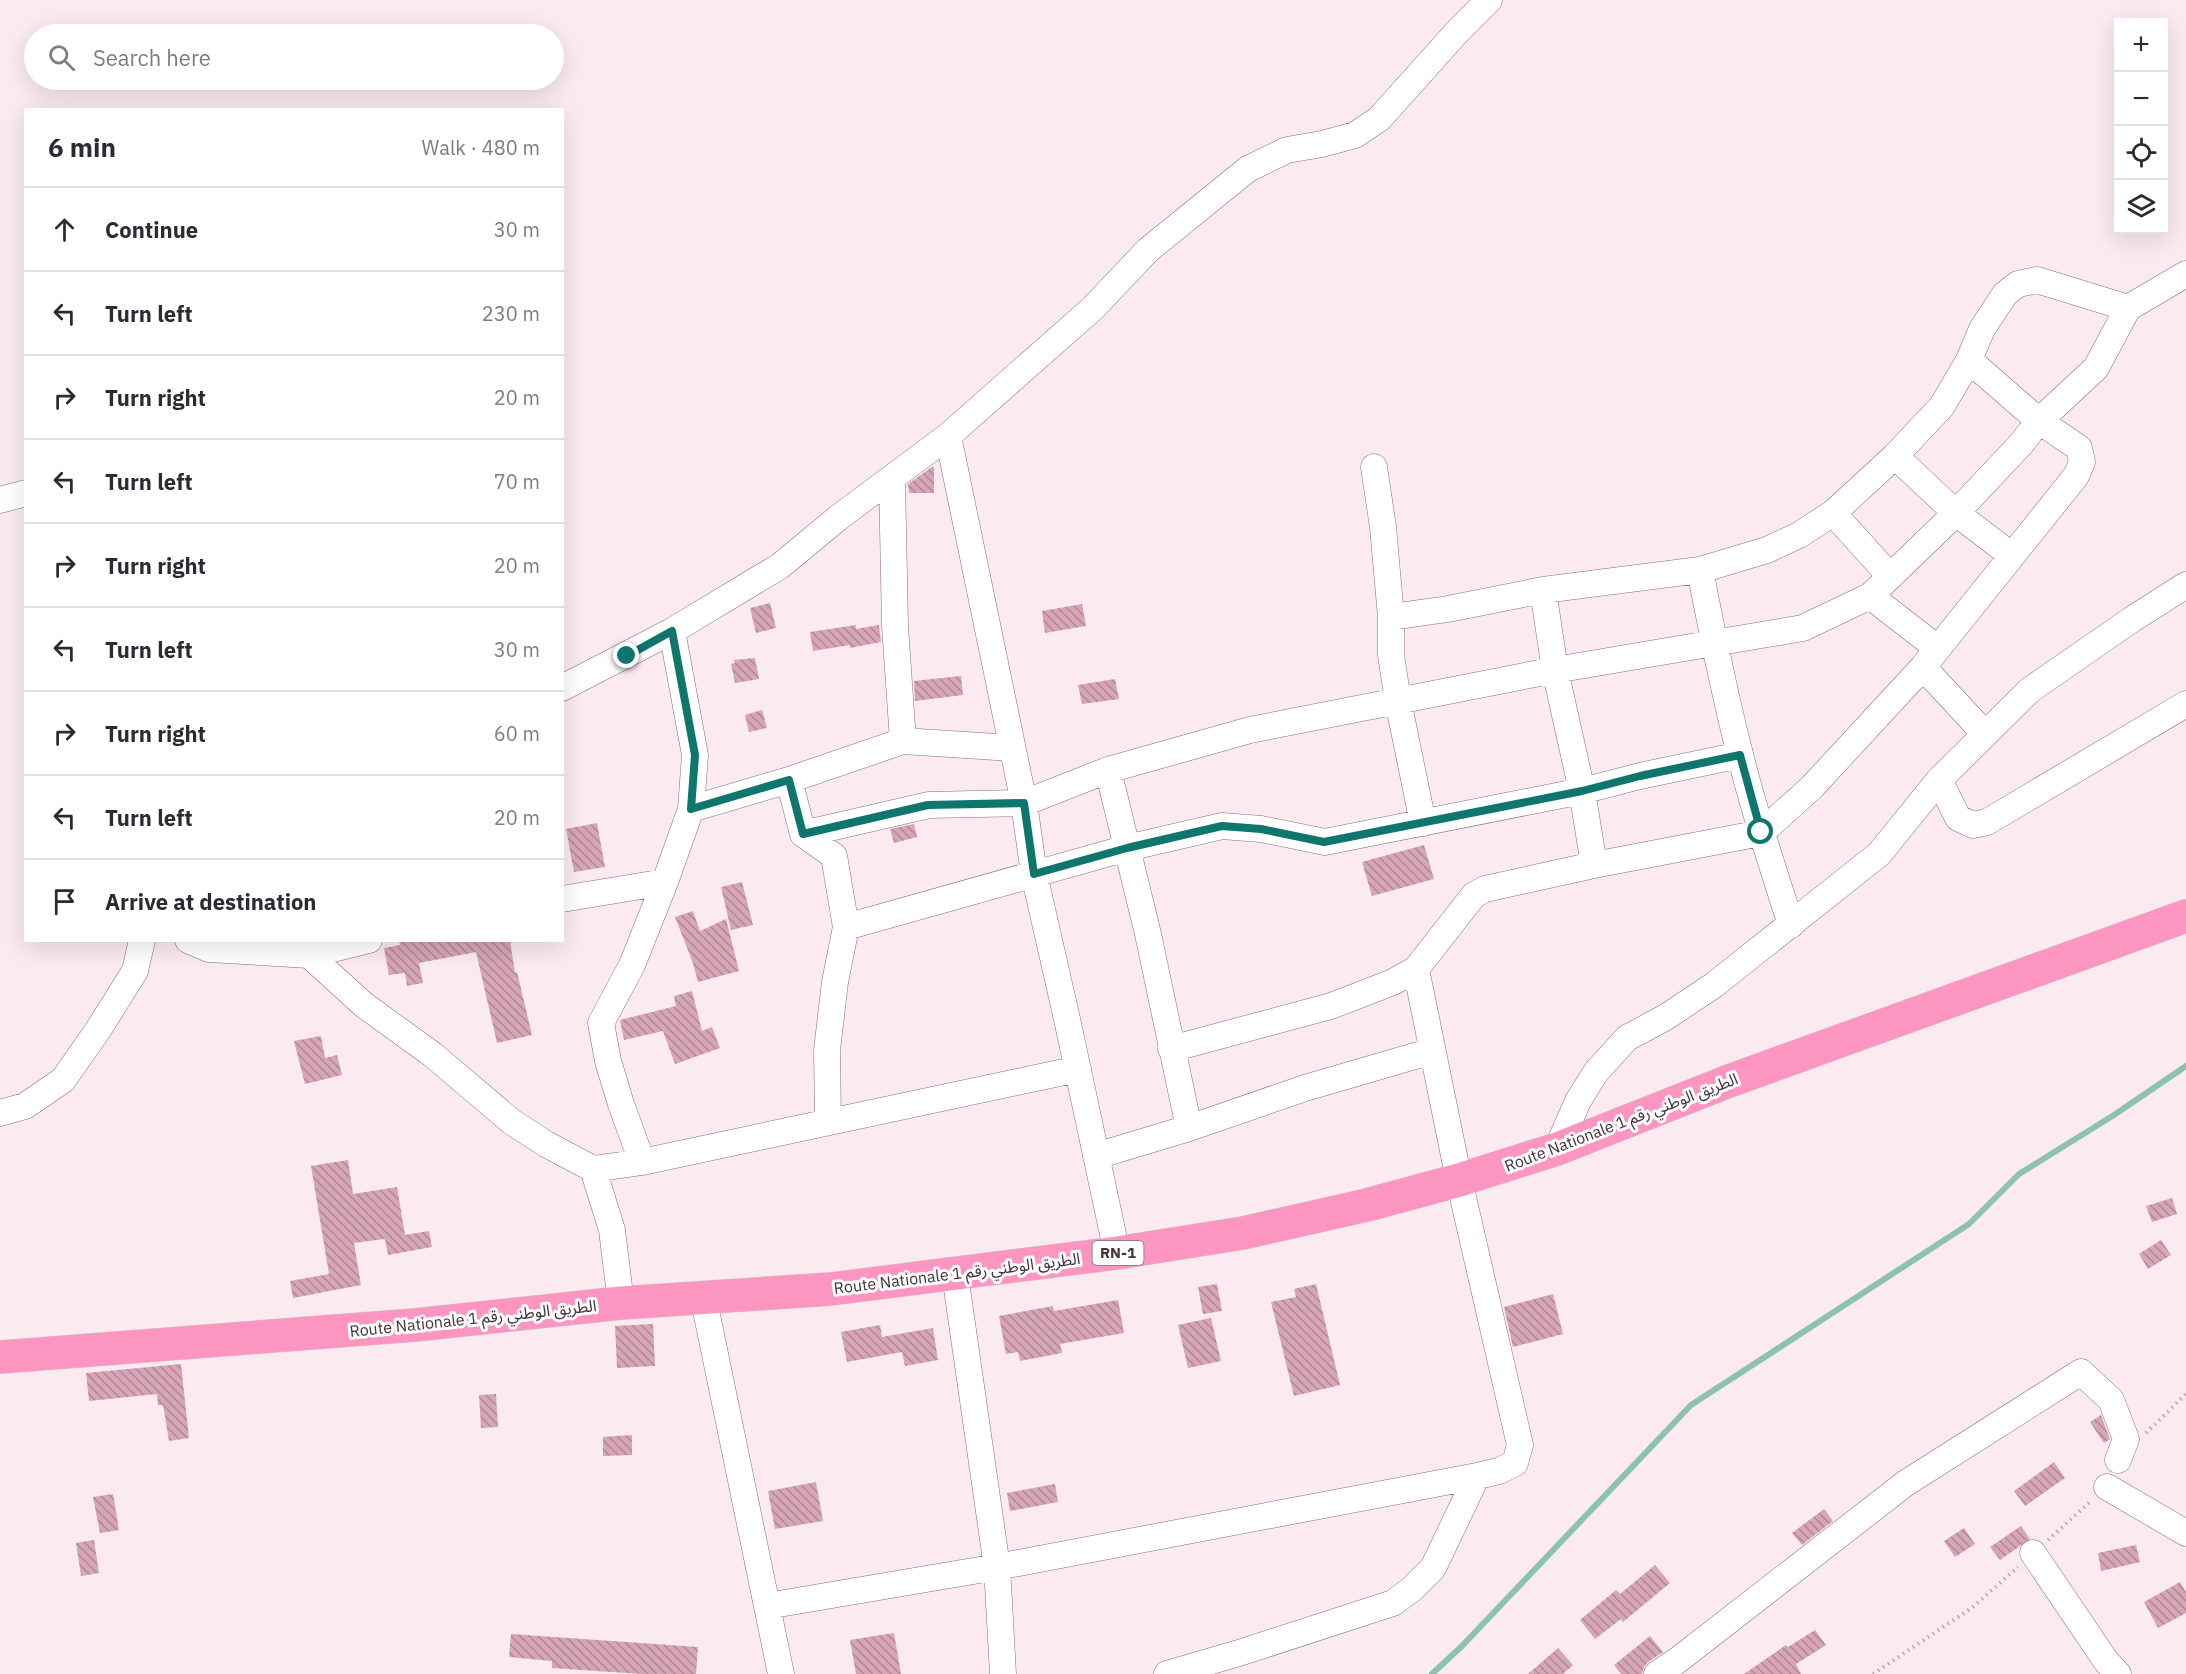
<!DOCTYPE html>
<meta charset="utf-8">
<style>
:root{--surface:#fff;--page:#f2f2f3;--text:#2b2b33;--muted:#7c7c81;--line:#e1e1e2}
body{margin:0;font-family:"IBM Plex Sans","Noto Sans Arabic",sans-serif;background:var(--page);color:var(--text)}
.controls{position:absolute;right:18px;top:18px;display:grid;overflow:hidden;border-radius:0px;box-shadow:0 6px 24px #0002}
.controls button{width:54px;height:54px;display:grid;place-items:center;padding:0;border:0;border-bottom:2px solid var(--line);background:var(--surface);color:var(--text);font:30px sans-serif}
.stop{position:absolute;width:18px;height:18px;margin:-14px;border:4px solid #0f766e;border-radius:50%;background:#fff}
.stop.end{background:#0f766e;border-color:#fff;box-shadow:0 2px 6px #0008}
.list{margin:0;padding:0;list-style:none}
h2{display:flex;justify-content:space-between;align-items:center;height:78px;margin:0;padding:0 24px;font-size:26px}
h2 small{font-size:20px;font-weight:400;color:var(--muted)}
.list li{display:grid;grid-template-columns:39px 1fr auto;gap:18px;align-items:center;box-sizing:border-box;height:84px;padding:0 24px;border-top:2px solid var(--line)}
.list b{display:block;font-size:22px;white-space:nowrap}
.list em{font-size:20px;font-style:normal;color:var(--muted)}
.icon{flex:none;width:33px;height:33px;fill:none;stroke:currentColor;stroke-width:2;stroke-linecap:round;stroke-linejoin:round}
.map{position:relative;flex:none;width:2186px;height:1674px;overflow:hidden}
.search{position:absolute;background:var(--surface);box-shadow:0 6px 24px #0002;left:24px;top:24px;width:540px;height:66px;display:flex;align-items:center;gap:15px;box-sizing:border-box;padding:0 21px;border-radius:33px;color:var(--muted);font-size:22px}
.panel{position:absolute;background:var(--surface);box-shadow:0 6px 24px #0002;left:24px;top:108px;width:540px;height:834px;border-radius:0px}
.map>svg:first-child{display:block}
</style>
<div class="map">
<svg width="2186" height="1674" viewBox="0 0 2186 1674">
<defs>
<pattern id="building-back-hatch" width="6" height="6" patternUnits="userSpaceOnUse" patternTransform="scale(1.5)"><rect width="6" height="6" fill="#d7a5b8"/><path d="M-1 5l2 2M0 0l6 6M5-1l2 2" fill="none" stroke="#b08797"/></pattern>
</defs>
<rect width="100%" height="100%" fill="#fbeaf0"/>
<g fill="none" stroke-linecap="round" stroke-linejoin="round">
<!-- stream -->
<path stroke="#8dc3ae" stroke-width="6" d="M 1432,1674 L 1462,1646 L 1691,1405 L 1969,1224 L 2019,1174 L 2114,1115 L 2186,1066"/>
</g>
<!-- building -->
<path fill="url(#building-back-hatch)" d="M 932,467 L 934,467 L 934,493 L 909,493 L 908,484 Z
M 770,603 L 776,628 L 756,633 L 750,608 Z
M 1082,604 L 1086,626 L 1045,633 L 1042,611 Z
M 856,625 L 856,629 L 879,625 L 881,642 L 850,648 L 850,645 L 813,651 L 810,632 Z
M 755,658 L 759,679 L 735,683 L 731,664 L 735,663 L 734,660 Z
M 961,676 L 963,695 L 915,701 L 914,681 Z
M 1115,679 L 1119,699 L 1082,704 L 1078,685 Z
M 762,710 L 767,728 L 749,732 L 745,715 Z
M 597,823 L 605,867 L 574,872 L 566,829 Z
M 914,824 L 917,837 L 894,843 L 890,829 Z
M 1424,845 L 1434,879 L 1372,896 L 1362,862 Z
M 742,882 L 753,925 L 731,930 L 721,887 Z
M 693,911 L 700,931 L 726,919 L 739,971 L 698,982 L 693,963 L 675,917 Z
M 399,940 L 415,942 L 510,940 L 515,973 L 517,972 L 532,1035 L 497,1043 L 476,952 L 419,963 L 423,983 L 407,986 L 405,973 L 389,975 L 384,948 L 400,945 Z
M 692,991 L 702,1031 L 712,1027 L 720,1048 L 675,1064 L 663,1031 L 624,1040 L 620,1020 L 676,1006 L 674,996 Z
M 321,1036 L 325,1058 L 337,1055 L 342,1075 L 305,1084 L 294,1041 Z
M 348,1160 L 353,1194 L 397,1187 L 405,1235 L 429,1231 L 432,1247 L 388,1255 L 385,1239 L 354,1243 L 361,1285 L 293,1298 L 290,1281 L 329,1274 L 311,1166 Z
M 2172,1198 L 2177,1214 L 2152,1222 L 2146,1206 Z
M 2161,1240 L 2171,1255 L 2148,1269 L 2139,1254 Z
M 1217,1284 L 1222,1311 L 1203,1314 L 1198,1287 Z
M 1316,1284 L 1340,1385 L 1294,1396 L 1271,1302 L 1296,1297 L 1294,1289 Z
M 1553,1294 L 1563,1334 L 1513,1347 L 1504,1307 Z
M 1118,1300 L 1124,1333 L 1060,1344 L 1062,1353 L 1020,1361 L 1018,1352 L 1006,1354 L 999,1316 L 1053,1306 L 1054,1311 Z
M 1211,1318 L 1221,1361 L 1188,1368 L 1178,1325 Z
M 653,1324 L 655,1366 L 617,1368 L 615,1326 Z
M 880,1325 L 882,1337 L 933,1328 L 938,1360 L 905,1366 L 902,1352 L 847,1362 L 841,1332 Z
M 181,1364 L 189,1438 L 169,1441 L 163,1405 L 158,1405 L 157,1394 L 89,1401 L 86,1373 Z
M 496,1394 L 498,1427 L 481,1428 L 479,1395 Z
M 2101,1415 L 2110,1439 L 2104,1443 L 2090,1422 Z
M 632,1435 L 632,1455 L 603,1456 L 603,1437 Z
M 2054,1462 L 2065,1478 L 2025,1506 L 2014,1491 Z
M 816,1482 L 823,1521 L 775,1529 L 768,1491 Z
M 1055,1484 L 1058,1502 L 1010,1511 L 1007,1493 Z
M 113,1494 L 119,1530 L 100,1533 L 93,1497 Z
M 1824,1509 L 1833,1521 L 1802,1545 L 1792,1533 Z
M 2021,1526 L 2030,1539 L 2000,1560 L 1990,1547 Z
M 1964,1528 L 1975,1544 L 1955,1557 L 1944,1541 Z
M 94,1540 L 99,1573 L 81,1576 L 76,1543 Z
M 2136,1545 L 2140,1562 L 2101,1571 L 2098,1553 Z
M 1655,1565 L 1670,1583 L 1623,1622 L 1621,1619 L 1595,1639 L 1580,1620 L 1616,1590 L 1620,1594 Z
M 2180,1582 L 2186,1592 L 2186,1613 L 2158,1628 L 2144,1602 Z
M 1815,1630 L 1826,1645 L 1796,1664 L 1801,1674 L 1744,1674 L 1786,1645 L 1788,1647 Z
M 894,1633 L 901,1674 L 856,1674 L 850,1640 Z
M 511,1634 L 698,1647 L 696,1674 L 641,1674 L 552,1668 L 552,1661 L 509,1657 Z
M 1650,1636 L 1663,1652 L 1648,1662 L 1644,1667 L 1642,1674 L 1621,1674 L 1614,1665 Z
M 1558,1648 L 1573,1665 L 1563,1674 L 1528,1674 Z"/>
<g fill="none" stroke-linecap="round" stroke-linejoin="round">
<defs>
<path id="minor" d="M 948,436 L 1024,803 L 1034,874 L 1067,1019 L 1117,1253
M 1895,456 L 1956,513 L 2011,555
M 1374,467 L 1383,527 L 1391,617 L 1391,655 L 1398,701 L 1423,823
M 892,478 L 895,626 L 903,741
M 0,500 L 26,493
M 1833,513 L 1890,576
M 1700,570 C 1712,632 1724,693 1740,754 C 1754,812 1773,868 1791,925
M 1543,590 L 1555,670 L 1582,791 L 1594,865
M 1870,596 L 1937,648
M 1391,617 L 1448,609 L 1543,590 L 1700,570 L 1767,550 L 1799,535 L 1833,513 L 1895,456 L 1942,406 L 1969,360 L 1982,329 L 2005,294 L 2018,284 L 2037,280 L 2128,308
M 1923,667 L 1985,734
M 562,688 L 672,631 L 780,566 L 838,518 L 948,436 L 1093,308 L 1148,250 L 1248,169 L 1287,150 L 1322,144 L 1355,135 L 1379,119 L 1457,32 L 1489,0
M 1108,770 L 1148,934 L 1189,1128
M 789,780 L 803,834 L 834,856 L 846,927 L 835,982 L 827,1050 L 828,1122
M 1939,780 L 1958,818 L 1973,825 L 1987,822 L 2186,704
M 691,809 L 789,780 L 903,741 L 1012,748
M 803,834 L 929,805 L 1024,803 L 1108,770 L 1250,730 L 1555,670 L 1803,628 L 1870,596 L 1956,513 L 2021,444 L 2039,421 L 2096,368 L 2128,308 L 2186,274
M 562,899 L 665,882
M 846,927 L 1127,848 L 1222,826 L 1261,829 L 1325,842 L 1582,791 L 1640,776 L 1740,755
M 188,940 L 209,949 L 309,955 L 364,1005 L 433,1055 L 512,1122 L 546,1144 L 593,1169 L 612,1230 L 621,1303
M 309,955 L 369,940
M 1171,1049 L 1331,1006 L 1393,982 L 1416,969 L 1474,895 L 1485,889 L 1594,865 L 1761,833 L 1812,787 L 1923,667 L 2076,476 L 2082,462 L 2079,448 L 2039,421 L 1969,360
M 0,1113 L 25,1106 L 63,1080 L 98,1030 L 135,971 L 142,940
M 1557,1149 L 1578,1101 L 1596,1072 L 1627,1038 L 1666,1017 L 1714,985 L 1879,854 L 1939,780 L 2030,690 L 2131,620 L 2186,585
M 1096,1156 L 1189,1128 L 1305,1088 L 1432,1051
M 642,1162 L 621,1104 L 608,1061 L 601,1023 L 632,965 L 665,882 L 691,809 L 695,755 L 672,631
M 593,1169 L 642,1162 L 1078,1069
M 955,1275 L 997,1567 L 1003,1674
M 703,1296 L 781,1674
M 2107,1487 L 2186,1533
M 2033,1553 L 2106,1661 L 2118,1674
M 767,1606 L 997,1567 L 1477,1476 L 1499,1471 L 1515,1463 L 1520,1445 L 1459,1180 L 1416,969
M 1167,1674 L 1239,1653 L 1393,1603 L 1412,1589 L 1433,1568 L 1477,1476
M 1657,1674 L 1678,1660 L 1906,1483 L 2081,1372 L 2111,1400 L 2126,1439 L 2118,1460"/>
<path id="highway" d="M 0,1357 L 415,1325 L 621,1303 L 831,1289 L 1117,1253 L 1243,1233 L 1367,1205 L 1459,1180 L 1557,1149 L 1729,1081 L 2186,916"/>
</defs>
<!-- minor casing -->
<use href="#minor" stroke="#8d6a77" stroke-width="27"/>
<!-- highway casing -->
<use href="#highway" stroke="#d2cecf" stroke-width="34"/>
<!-- path -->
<path stroke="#b7a7ac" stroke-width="4" stroke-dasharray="1.5 4.5" stroke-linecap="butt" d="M 2146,1433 L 2186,1394
M 2048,1540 L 2091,1501
M 1873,1674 L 1973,1607 L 2018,1567"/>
<!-- minor -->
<use href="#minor" stroke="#fff" stroke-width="26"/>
<!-- highway -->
<use href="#highway" stroke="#fc95c0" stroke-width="33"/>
</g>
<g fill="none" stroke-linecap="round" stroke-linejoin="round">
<!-- route -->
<path stroke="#0f766e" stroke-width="8" d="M 627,656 L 672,631 L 695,755 L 691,809 L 789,780 L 803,834 L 928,805 L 1024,803 L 1034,874 L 1127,848 L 1222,826 L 1261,829 L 1324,842 L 1582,791 L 1640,776 L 1740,755 L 1761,832"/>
</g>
<g text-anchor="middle" stroke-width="6" stroke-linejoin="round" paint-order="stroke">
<!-- shield labels -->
<rect fill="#fdfdfd" stroke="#7a7073" stroke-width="1.5" x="1092.5" y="1241" width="51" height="24" rx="4.5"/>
<g font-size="15" font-weight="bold" fill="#423338">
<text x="1118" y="1258">RN-1</text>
</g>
<!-- street labels -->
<g font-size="16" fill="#423338" stroke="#fdfdfd">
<text transform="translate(1621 1122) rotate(-21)" y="6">Route Nationale الطريق الوطني رقم 1</text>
<text transform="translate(957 1273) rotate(-7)" y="6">Route Nationale الطريق الوطني رقم 1</text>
<text transform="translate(473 1318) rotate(-6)" y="6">Route Nationale الطريق الوطني رقم 1</text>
</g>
</g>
</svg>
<div class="controls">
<button>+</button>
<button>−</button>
<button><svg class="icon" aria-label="locate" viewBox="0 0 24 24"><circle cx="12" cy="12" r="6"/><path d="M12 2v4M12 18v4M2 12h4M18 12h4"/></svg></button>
<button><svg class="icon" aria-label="layers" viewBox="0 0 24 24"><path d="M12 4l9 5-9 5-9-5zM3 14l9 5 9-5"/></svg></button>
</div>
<div class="stop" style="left:1761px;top:832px"></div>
<div class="stop end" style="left:627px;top:656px"></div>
<div class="search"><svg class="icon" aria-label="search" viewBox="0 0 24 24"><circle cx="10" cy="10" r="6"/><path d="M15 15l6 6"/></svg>Search here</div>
<section class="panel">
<h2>6 min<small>Walk · 480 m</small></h2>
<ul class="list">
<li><svg class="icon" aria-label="ahead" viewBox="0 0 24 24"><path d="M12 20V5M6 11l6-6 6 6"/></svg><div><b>Continue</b></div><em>30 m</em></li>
<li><svg class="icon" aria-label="left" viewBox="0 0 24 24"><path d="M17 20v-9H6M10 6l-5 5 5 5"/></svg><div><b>Turn left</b></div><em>230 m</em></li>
<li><svg class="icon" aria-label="right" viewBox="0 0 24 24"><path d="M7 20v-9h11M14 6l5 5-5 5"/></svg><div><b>Turn right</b></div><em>20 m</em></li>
<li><svg class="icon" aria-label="left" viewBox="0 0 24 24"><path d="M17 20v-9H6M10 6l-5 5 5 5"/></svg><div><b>Turn left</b></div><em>70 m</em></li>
<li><svg class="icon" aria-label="right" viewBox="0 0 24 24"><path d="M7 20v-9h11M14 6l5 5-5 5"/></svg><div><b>Turn right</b></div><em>20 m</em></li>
<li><svg class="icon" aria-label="left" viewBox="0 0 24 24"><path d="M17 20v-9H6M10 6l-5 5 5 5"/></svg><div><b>Turn left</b></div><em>30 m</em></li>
<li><svg class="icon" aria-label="right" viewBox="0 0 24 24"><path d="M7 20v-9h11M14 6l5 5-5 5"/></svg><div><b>Turn right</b></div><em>60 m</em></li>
<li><svg class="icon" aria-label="left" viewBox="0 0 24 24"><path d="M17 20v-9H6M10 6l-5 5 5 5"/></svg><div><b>Turn left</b></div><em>20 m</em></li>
<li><svg class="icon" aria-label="arrive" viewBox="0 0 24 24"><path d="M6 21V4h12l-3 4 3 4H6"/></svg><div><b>Arrive at destination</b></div></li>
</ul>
</section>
</div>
